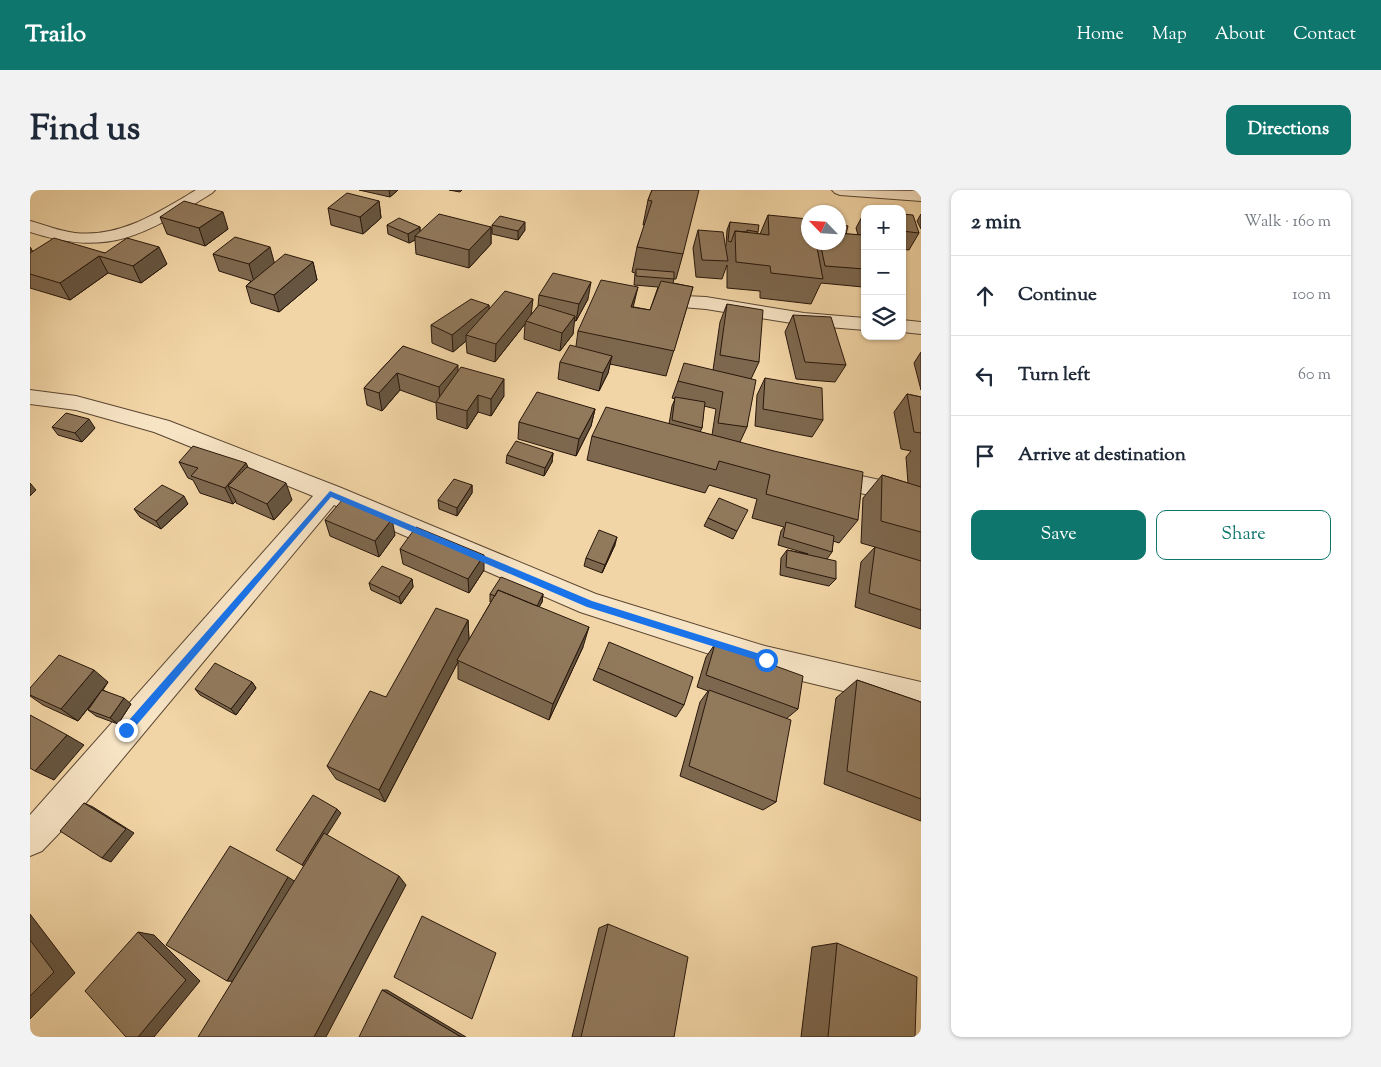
<!DOCTYPE html>
<meta charset="utf-8">
<style>
:root{--surface:#fff;--page:#f2f2f3;--text:#1f2937;--muted:#747a83;--line:#e0e1e3;--accent:#0f766e}
body{margin:0;font-family:"Sorts Mill Goudy",serif;background:var(--page);color:var(--text)}
.controls{position:absolute;right:15px;top:15px;display:grid;overflow:hidden;border-radius:10px;box-shadow:0 1px 4px #0004}
.controls button{width:45px;height:45px;display:grid;place-items:center;padding:0;border:0;border-bottom:1px solid var(--line);background:var(--surface);color:var(--text);font:25px sans-serif}
.compass{position:absolute;left:771px;top:15px;width:45px;height:45px;border-radius:50%;background:var(--surface);box-shadow:0 1px 4px #0004;rotate:295deg}
.stop{position:absolute;width:15px;height:15px;margin:-11px;border:4px solid #1a73e8;border-radius:50%;background:#fff}
.stop.end{background:#1a73e8;border-color:#fff;box-shadow:0 1px 5px #0008}
.list{margin:0;padding:0;list-style:none}
h2{display:flex;justify-content:space-between;align-items:center;height:65px;margin:0;padding:0 20px;font-size:21px}
h2 small{font-size:16px;font-weight:400;color:var(--muted)}
.list li{display:grid;grid-template-columns:32px 1fr auto;gap:15px;align-items:center;box-sizing:border-box;height:80px;padding:0 20px;border-top:1px solid var(--line)}
.list b{display:block;font-size:19px;white-space:nowrap}
.list em{font-size:16px;font-style:normal;color:var(--muted)}
.actions{display:flex;gap:10px;padding:15px 20px}
.actions a{flex:1;padding:11px 0;border:1px solid var(--accent);border-radius:10px;text-align:center;font-size:18px;color:var(--accent)}
.actions .main{background:var(--accent);color:#fff}
.icon{flex:none;width:28px;height:28px;fill:none;stroke:currentColor;stroke-width:2;stroke-linecap:round;stroke-linejoin:round}
.map{position:relative;flex:none;width:891px;height:847px;overflow:hidden;border-radius:10px}
header{display:flex;align-items:center;gap:30px;box-sizing:border-box;height:70px;padding:0 25px;background:var(--accent);color:#fff}
header strong{font-size:24px}
nav{display:flex;gap:28px;margin-inline-start:auto;font-size:18px}
.intro{display:flex;align-items:center;justify-content:space-between;box-sizing:border-box;height:120px;padding:0 30px}
h1{margin:0;font-size:35px}
.button{padding:12px 22px;border-radius:10px;background:var(--accent);color:#fff;font-size:18px;font-weight:700}
main{display:flex;gap:30px;padding:0 30px}
aside{flex:1;background:var(--surface);border-radius:10px;box-shadow:0 1px 4px #0004}
.map>svg:first-child{display:block}
</style>
<header>
<strong>Trailo</strong>
<nav><a>Home</a><a>Map</a><a>About</a><a>Contact</a></nav>
</header>
<div class="intro"><h1>Find us</h1><a class="button">Directions</a></div>
<main>
<div class="map">
<svg width="891" height="847" viewBox="0 0 891 847">
<rect width="100%" height="100%" fill="#f2d5a6"/>
<filter id="stains"><feTurbulence type="fractalNoise" baseFrequency=".004" numOctaves="4"/><feColorMatrix values="0 0 0 0 .2 0 0 0 0 .09 0 0 0 0 .02 0 0 0 .5 -.17"/></filter>
<radialGradient id="worn" r=".72"><stop offset=".6" stop-color="#630" stop-opacity="0"/><stop offset="1" stop-color="#630" stop-opacity=".3"/></radialGradient>
<g fill="none" stroke-linecap="round" stroke-linejoin="round">
<defs>
<path id="minor" d="M 166,0 L 185,0 L 182,3 C 116,44 79,68 0,42 L 0,31 C 15,35 29,41 45,43 C 90,48 129,22 166,0 Z
M 802,0 L 891,1 L 891,11 L 810,5 L 805,3 Z
M 634,105 L 676,107 L 774,123 L 835,128 L 835,140 L 774,135 L 676,119 L 627,115 L 625,111 L 627,107 Z
M 872,130 L 891,132 L 891,144 L 872,142 Z
M 0,200 L 46,206 L 139,231 L 309,297 L 566,404 L 735,456 L 891,492 L 891,520 L 735,482 L 550,422 L 304,315 L 39,633 L 12,661 L 0,666 L 0,625 L 283,306 L 124,242 L 46,220 L 0,214 Z
M 795,278 L 891,299 L 891,317 L 787,293 L 783,287 L 787,281 Z"/>
</defs>
<!-- minor casing -->
<use href="#minor" stroke="#5a4632" stroke-width="2"/>
<!-- minor -->
<use href="#minor" fill="#f7e4c5" fill-rule="evenodd"/>
</g>
<!-- wall -->
<path fill="#7d684f" stroke="#27160b" fill-rule="evenodd" d="M 329,0 L 368,0 L 360,7 Z
M 419,0 L 432,0 L 430,2 Z
M 622,0 L 653,64 L 646,89 L 644,89 L 643,93 L 663,97 L 636,186 L 580,174 L 578,183 L 569,201 L 528,189 L 530,172 L 546,156 L 548,141 L 604,117 L 620,120 L 628,97 L 604,95 L 605,83 L 602,82 L 607,57 L 615,35 L 613,35 L 618,10 Z
M 349,11 L 351,28 L 333,44 L 301,35 L 298,18 Z
M 835,21 L 835,94 L 833,97 L 791,93 L 781,114 L 730,108 L 730,101 L 697,98 L 697,75 L 692,89 L 666,87 L 663,58 L 668,40 L 696,56 L 697,40 L 700,32 L 728,42 L 727,44 L 730,44 L 738,25 L 778,52 L 808,52 L 816,44 L 828,45 L 826,38 Z
M 872,24 L 889,43 L 879,60 L 872,59 Z
M 891,24 L 891,39 L 887,31 Z
M 130,27 L 198,39 L 175,56 L 137,44 Z
M 357,35 L 390,37 L 390,41 L 461,37 L 461,54 L 439,78 L 386,64 L 385,50 L 379,53 L 358,44 Z
M 462,35 L 495,40 L 488,50 L 462,44 Z
M 0,57 L 3,62 L 75,63 L 137,74 L 111,93 L 78,83 L 40,110 L 0,98 Z
M 183,64 L 244,73 L 283,72 L 287,90 L 249,122 L 221,113 L 216,96 L 221,91 L 189,81 Z
M 509,105 L 558,109 L 546,131 L 544,131 L 543,144 L 530,161 L 494,149 L 495,134 L 465,172 L 437,163 L 436,151 L 423,162 L 402,153 L 401,135 L 459,115 L 459,119 L 502,124 L 508,116 Z
M 697,114 L 729,172 L 721,189 L 717,237 L 710,252 L 828,330 L 809,353 L 803,351 L 802,362 L 797,369 L 806,389 L 799,396 L 750,385 L 751,368 L 757,360 L 778,364 L 748,355 L 751,341 L 754,337 L 722,328 L 727,309 L 679,295 L 675,303 L 557,270 L 562,246 L 639,234 L 642,216 L 645,209 L 642,208 L 648,191 L 683,180 L 690,132 ZM 674,216 L 686,219 L 682,245 L 670,242 L 672,238 Z
M 763,125 L 816,175 L 805,192 L 766,189 L 755,142 Z
M 373,156 L 428,181 L 474,206 L 461,226 L 448,222 L 437,239 L 407,229 L 406,213 L 370,200 L 352,221 L 337,215 L 334,198 Z
M 891,162 L 891,200 L 884,173 Z
M 735,188 L 793,230 L 782,247 L 725,236 L 727,205 Z
M 877,204 L 891,207 L 891,439 L 825,417 L 831,372 L 845,357 L 831,353 L 833,308 L 852,285 L 878,293 L 876,267 L 881,261 L 871,259 L 864,222 Z
M 565,219 L 561,236 L 546,266 L 488,249 L 489,232 Z
M 22,237 L 65,238 L 52,252 L 28,245 Z
M 523,263 L 522,272 L 514,286 L 476,273 L 477,265 Z
M 149,272 L 216,273 L 218,278 L 262,310 L 244,330 L 206,313 L 206,311 L 203,314 L 170,303 L 163,290 L 158,288 Z
M 442,295 L 442,303 L 427,326 L 409,319 L 408,310 Z
M 158,314 L 131,339 L 110,327 L 104,319 Z
M 678,328 L 707,341 L 703,349 L 674,336 Z
M 295,330 L 365,345 L 349,367 L 300,346 Z
M 585,355 L 572,383 L 554,376 L 556,368 Z
M 370,359 L 454,380 L 439,403 L 373,374 Z
M 382,389 L 383,397 L 371,414 L 341,400 L 339,393 Z
M 460,404 L 513,404 L 512,412 L 509,417 L 553,457 L 519,530 L 428,489 L 428,472 L 355,612 L 306,589 L 297,576 L 356,507 L 438,430 L 439,450 L 461,412 L 460,412 Z
M 685,454 L 768,519 L 756,529 L 746,612 L 733,620 L 650,586 L 670,512 L 678,501 L 667,497 L 676,467 Z
M 568,478 L 654,515 L 646,527 L 563,490 Z
M 827,490 L 891,512 L 891,631 L 794,594 L 806,508 Z
M 78,492 L 73,500 L 101,514 L 88,534 L 66,526 L 58,520 L 64,511 L 48,531 L 13,515 L 0,506 L 0,498 Z
M 222,492 L 226,498 L 206,525 L 170,505 L 165,499 Z
M 578,734 L 644,847 L 542,847 L 569,738 Z
M 807,753 L 885,847 L 771,847 L 782,757 Z"/>
<!-- shaded-wall -->
<path fill="#665540" stroke="#27160b" d="M 359,0 L 368,0 L 360,7 Z
M 349,11 L 351,28 L 333,44 L 330,27 Z
M 193,22 L 198,39 L 175,56 L 169,38 Z
M 495,32 L 495,40 L 488,50 L 488,41 Z
M 390,37 L 390,46 L 385,46 L 385,50 L 379,53 L 378,44 Z
M 461,37 L 461,54 L 439,78 L 439,60 Z
M 0,57 L 3,62 L 0,64 Z
M 129,57 L 137,74 L 111,93 L 103,76 Z
M 240,57 L 245,75 L 224,92 L 219,74 Z
M 69,66 L 78,83 L 40,110 L 30,93 Z
M 283,72 L 287,90 L 249,122 L 244,105 Z
M 561,92 L 558,109 L 546,131 L 549,114 Z
M 608,97 L 602,122 L 601,117 Z
M 503,109 L 501,126 L 496,131 L 495,134 L 465,172 L 466,154 Z
M 459,115 L 459,133 L 436,145 L 436,151 L 423,162 L 422,145 Z
M 545,126 L 543,144 L 530,161 L 532,143 Z
M 582,166 L 578,183 L 569,201 L 573,183 Z
M 428,175 L 428,192 L 410,213 L 409,197 Z
M 367,183 L 370,200 L 352,221 L 349,203 Z
M 474,189 L 474,206 L 461,226 L 461,209 Z
M 448,205 L 448,222 L 437,239 L 437,221 Z
M 565,219 L 561,236 L 546,266 L 549,249 Z
M 59,229 L 65,238 L 52,252 L 45,243 Z
M 523,263 L 522,272 L 514,286 L 515,278 Z
M 216,273 L 224,290 L 198,296 L 206,311 L 203,314 L 195,298 Z
M 0,293 L 6,300 L 0,306 Z
M 256,293 L 262,310 L 244,330 L 237,314 Z
M 442,295 L 442,303 L 427,326 L 427,318 Z
M 154,306 L 158,314 L 131,339 L 126,331 Z
M 362,329 L 365,345 L 349,367 L 345,351 Z
M 587,347 L 585,355 L 572,383 L 575,375 Z
M 454,365 L 454,380 L 439,403 L 438,389 Z
M 382,389 L 383,397 L 371,414 L 369,407 Z
M 513,404 L 512,412 L 502,430 L 503,423 Z
M 438,430 L 439,450 L 427,470 L 428,472 L 355,612 L 349,600 Z
M 559,437 L 553,457 L 519,530 L 523,514 Z
M 64,480 L 78,492 L 48,531 L 31,519 Z
M 222,492 L 226,498 L 206,525 L 201,519 Z
M 94,508 L 101,514 L 88,534 L 80,528 Z
M 37,545 L 54,555 L 24,590 L 5,581 Z
M 54,613 L 63,617 L 104,643 L 81,672 L 72,668 Z
M 307,619 L 311,623 L 276,678 L 272,675 Z
M 369,686 L 376,695 L 296,847 L 284,847 Z
M 258,687 L 266,692 L 209,792 L 197,791 Z
M 0,724 L 45,783 L 0,829 Z
M 108,742 L 124,745 L 170,791 L 124,847 L 108,847 Z
M 352,800 L 357,800 L 436,847 L 431,847 Z"/>
<!-- building -->
<path fill="#91795c" stroke="#27160b" d="M 622,0 L 669,0 L 653,64 L 607,57 L 622,11 L 618,10 Z
M 317,3 L 349,11 L 330,27 L 298,18 Z
M 154,11 L 193,22 L 169,38 L 130,27 Z
M 409,24 L 461,37 L 439,60 L 385,46 Z
M 872,24 L 883,25 L 889,43 L 872,41 Z
M 738,25 L 778,29 L 778,52 L 786,52 L 793,89 L 741,83 L 740,76 L 706,72 L 705,41 L 739,45 Z
M 470,26 L 495,32 L 488,41 L 462,35 Z
M 369,28 L 390,37 L 378,44 L 357,35 Z
M 700,32 L 729,35 L 728,42 L 717,40 L 717,42 L 705,41 L 701,52 L 698,51 Z
M 808,34 L 818,36 L 816,44 L 808,43 Z
M 668,40 L 693,42 L 698,71 L 672,70 Z
M 808,43 L 832,45 L 835,54 L 835,79 L 795,76 L 790,52 L 808,52 Z
M 205,47 L 240,57 L 219,74 L 183,64 Z
M 24,48 L 75,63 L 97,48 L 129,57 L 103,76 L 69,66 L 30,93 L 0,84 L 0,63 Z
M 255,64 L 283,72 L 244,105 L 216,96 Z
M 606,79 L 644,82 L 644,89 L 606,86 Z
M 523,83 L 561,92 L 549,114 L 509,105 Z
M 571,90 L 608,97 L 601,117 L 620,120 L 631,91 L 663,97 L 644,161 L 548,141 Z
M 475,101 L 503,109 L 466,154 L 436,145 Z
M 441,109 L 459,115 L 422,145 L 401,135 Z
M 697,114 L 733,120 L 729,172 L 690,165 Z
M 509,115 L 545,126 L 532,143 L 496,131 Z
M 763,125 L 801,127 L 816,175 L 775,172 Z
M 540,155 L 582,166 L 573,183 L 530,172 Z
M 373,156 L 428,175 L 409,197 L 367,183 L 349,203 L 334,198 Z
M 654,173 L 726,190 L 717,237 L 688,233 L 693,202 L 648,191 Z
M 431,177 L 474,189 L 461,209 L 448,205 L 437,221 L 406,212 Z
M 735,188 L 792,198 L 793,230 L 733,219 Z
M 507,202 L 565,219 L 549,249 L 489,232 Z
M 877,204 L 891,207 L 891,243 L 884,242 Z
M 645,207 L 675,212 L 672,238 L 642,230 Z
M 576,217 L 744,261 L 833,282 L 828,330 L 736,304 L 740,285 L 689,271 L 686,280 L 562,246 Z
M 36,223 L 59,229 L 45,243 L 22,237 Z
M 486,251 L 523,263 L 515,278 L 477,265 Z
M 163,256 L 216,273 L 195,298 L 161,286 L 168,278 L 149,272 Z
M 217,277 L 256,293 L 237,314 L 198,296 Z
M 852,285 L 891,297 L 891,342 L 851,331 Z
M 424,289 L 442,295 L 427,318 L 408,310 Z
M 132,295 L 154,306 L 126,331 L 104,319 Z
M 689,308 L 718,320 L 707,341 L 678,328 Z
M 313,309 L 362,329 L 345,351 L 295,330 Z
M 756,332 L 804,346 L 802,362 L 753,347 Z
M 386,337 L 454,365 L 438,389 L 370,359 Z
M 569,340 L 587,347 L 575,375 L 556,368 Z
M 845,357 L 891,371 L 891,420 L 839,403 Z
M 757,360 L 806,371 L 806,389 L 756,377 Z
M 352,376 L 382,389 L 369,407 L 339,393 Z
M 471,387 L 513,404 L 507,416 L 468,400 L 465,406 L 460,404 Z
M 468,400 L 559,437 L 523,514 L 427,470 Z
M 406,418 L 438,430 L 349,600 L 297,576 L 340,501 L 356,507 Z
M 579,452 L 663,487 L 654,515 L 568,478 Z
M 685,454 L 773,486 L 768,519 L 676,485 Z
M 29,465 L 64,480 L 31,519 L 0,505 L 0,498 Z
M 185,473 L 222,492 L 201,519 L 165,499 Z
M 827,490 L 891,512 L 891,609 L 817,581 Z
M 72,500 L 94,508 L 80,528 L 58,520 Z
M 679,500 L 761,530 L 746,612 L 659,576 Z
M 0,525 L 37,545 L 5,581 L 0,578 Z
M 283,605 L 307,619 L 272,675 L 246,660 Z
M 54,613 L 96,639 L 72,668 L 30,641 Z
M 294,643 L 369,686 L 284,847 L 168,847 Z
M 200,656 L 258,687 L 197,791 L 136,755 Z
M 392,726 L 466,763 L 442,829 L 364,787 Z
M 578,734 L 658,767 L 644,847 L 551,847 Z
M 108,742 L 156,790 L 108,847 L 96,847 L 55,801 Z
M 0,750 L 24,782 L 0,806 Z
M 807,753 L 887,787 L 885,847 L 798,847 Z
M 352,800 L 431,847 L 329,847 Z"/>
<!-- route -->
<path fill="#1a73e8" d="M 300,301 L 562,411 L 736,466 L 740,470 L 736,473 L 557,417 L 301,307 L 99,544 L 93,544 L 93,537 Z"/>
<rect width="100%" height="100%" filter="url(#stains)"/>
<rect width="100%" height="100%" fill="url(#worn)"/>
</svg>
<div class="controls">
<button>+</button>
<button>−</button>
<button><svg class="icon" aria-label="layers" viewBox="0 0 24 24"><path d="M12 4l9 5-9 5-9-5zM3 14l9 5 9-5"/></svg></button>
</div>
<svg class="compass" viewBox="-18 -18 36 36"><path d="M0-13l5 13h-10z" fill="#e53935"/><path d="M0 13l5-13h-10z" fill="#747a83"/></svg>
<div class="stop" style="left:736px;top:470px"></div>
<div class="stop end" style="left:96px;top:540px"></div>
</div>
<aside>
<h2>2 min<small>Walk · 160 m</small></h2>
<ul class="list">
<li><svg class="icon" aria-label="ahead" viewBox="0 0 24 24"><path d="M12 20V5M6 11l6-6 6 6"/></svg><div><b>Continue</b></div><em>100 m</em></li>
<li><svg class="icon" aria-label="left" viewBox="0 0 24 24"><path d="M17 20v-9H6M10 6l-5 5 5 5"/></svg><div><b>Turn left</b></div><em>60 m</em></li>
<li><svg class="icon" aria-label="arrive" viewBox="0 0 24 24"><path d="M6 21V4h12l-3 4 3 4H6"/></svg><div><b>Arrive at destination</b></div></li>
</ul>
<div class="actions"><a class="main">Save</a><a>Share</a></div>
</aside>
</main>
